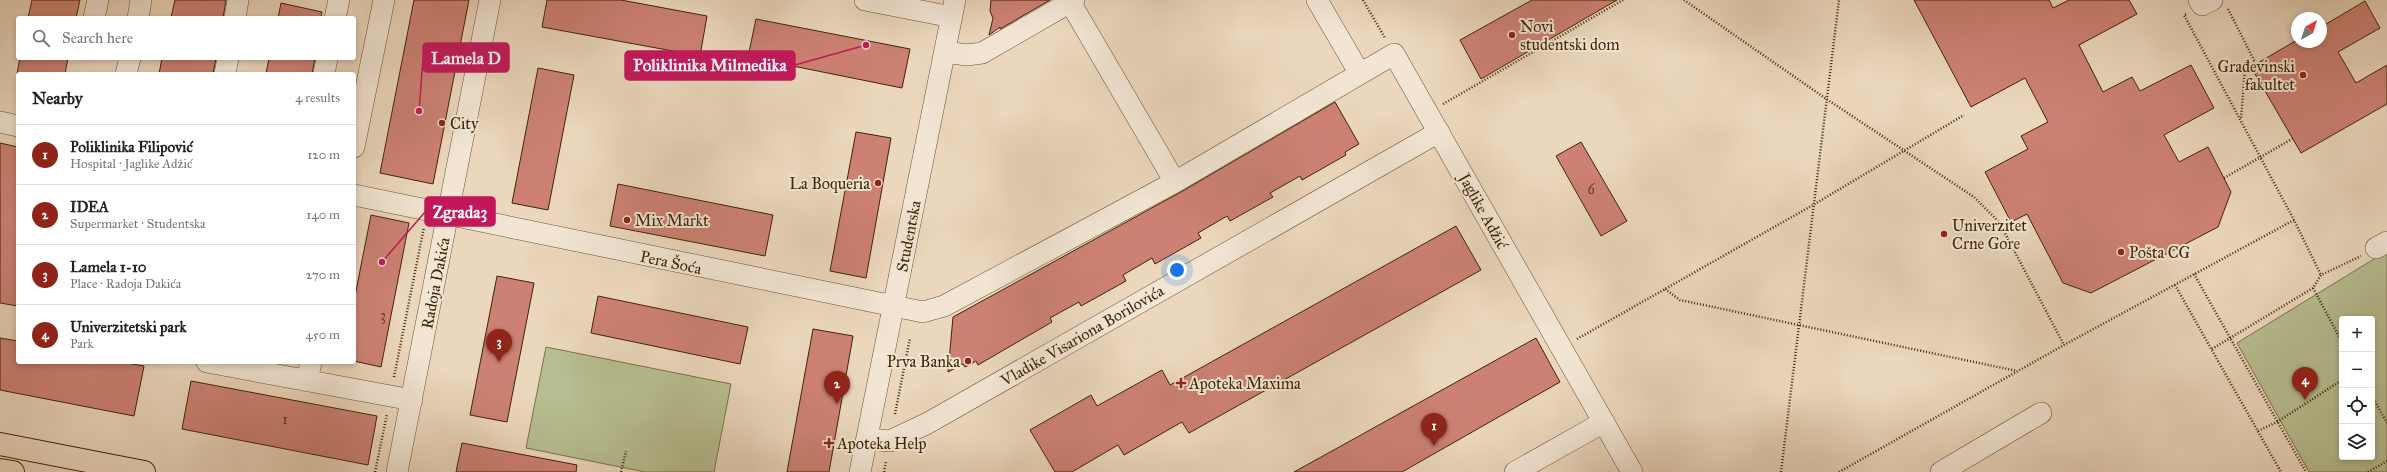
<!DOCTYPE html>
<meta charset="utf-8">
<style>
:root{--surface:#fff;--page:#f2f2f2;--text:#222;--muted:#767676;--line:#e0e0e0;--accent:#8f2418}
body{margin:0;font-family:"IM FELL Great Primer",serif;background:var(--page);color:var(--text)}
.controls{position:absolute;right:12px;bottom:12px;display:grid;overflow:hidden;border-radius:4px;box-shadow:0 2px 6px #0003}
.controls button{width:36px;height:36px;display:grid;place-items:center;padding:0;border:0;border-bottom:1px solid var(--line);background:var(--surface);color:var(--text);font:20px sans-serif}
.compass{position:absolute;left:2291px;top:12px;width:36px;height:36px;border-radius:50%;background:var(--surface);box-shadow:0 2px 6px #0003;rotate:39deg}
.you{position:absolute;left:1177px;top:270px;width:14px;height:14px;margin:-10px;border:3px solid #fff;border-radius:50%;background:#1a73e8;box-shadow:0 0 0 6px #1a73e833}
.badge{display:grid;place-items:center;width:26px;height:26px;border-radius:50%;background:var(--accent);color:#fff;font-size:13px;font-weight:700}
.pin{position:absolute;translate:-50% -33px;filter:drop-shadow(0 1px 2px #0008)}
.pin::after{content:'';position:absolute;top:21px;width:14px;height:12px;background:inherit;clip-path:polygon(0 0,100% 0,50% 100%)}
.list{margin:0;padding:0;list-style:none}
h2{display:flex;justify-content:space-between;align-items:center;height:52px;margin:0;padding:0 16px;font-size:17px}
h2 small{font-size:13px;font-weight:400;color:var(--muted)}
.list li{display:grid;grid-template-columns:26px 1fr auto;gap:12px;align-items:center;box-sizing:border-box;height:60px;padding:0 16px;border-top:1px solid var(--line)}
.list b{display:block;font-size:15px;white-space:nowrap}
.list p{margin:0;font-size:13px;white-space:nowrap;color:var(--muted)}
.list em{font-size:13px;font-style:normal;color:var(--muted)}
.icon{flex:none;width:22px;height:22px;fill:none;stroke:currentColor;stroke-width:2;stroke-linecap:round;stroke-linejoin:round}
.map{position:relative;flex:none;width:2387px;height:472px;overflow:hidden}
.search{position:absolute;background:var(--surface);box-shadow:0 2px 6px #0003;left:16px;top:16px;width:340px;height:44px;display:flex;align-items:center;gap:10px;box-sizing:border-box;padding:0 14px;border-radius:4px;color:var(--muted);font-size:15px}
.panel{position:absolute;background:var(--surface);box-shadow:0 2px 6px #0003;left:16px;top:72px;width:340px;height:292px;border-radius:4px}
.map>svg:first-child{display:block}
</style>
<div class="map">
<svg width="2387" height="472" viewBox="0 0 2387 472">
<rect width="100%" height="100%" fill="#ebd7bd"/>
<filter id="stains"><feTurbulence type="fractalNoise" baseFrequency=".005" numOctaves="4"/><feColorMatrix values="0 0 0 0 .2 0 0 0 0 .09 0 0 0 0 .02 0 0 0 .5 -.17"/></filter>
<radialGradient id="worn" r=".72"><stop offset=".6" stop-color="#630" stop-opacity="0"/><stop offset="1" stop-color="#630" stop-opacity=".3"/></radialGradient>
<!-- green -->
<path fill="#b7be91" stroke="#7a724a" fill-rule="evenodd" d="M 2387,251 L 2387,472 L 2309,472 L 2237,343 ZM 2342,319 L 2372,319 L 2372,457 L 2342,457 Z
M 546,347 L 731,384 L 714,472 L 645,472 L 526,448 Z"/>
<!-- building -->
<path fill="#cd8174" stroke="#3e2503" d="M 32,0 L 80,0 L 76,18 L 28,18 Z
M 175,0 L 226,0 L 223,18 L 171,18 Z
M 414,0 L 469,0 L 433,184 L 380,173 Z
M 547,0 L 621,0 L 707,16 L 700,56 L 542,27 Z
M 991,0 L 1050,0 L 1000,29 L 1000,27 L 989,35 L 993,18 L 990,11 Z
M 1532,0 L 1617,0 L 1481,79 L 1460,40 Z
M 1914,0 L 2049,0 L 2053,8 L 2069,0 L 2129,0 L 2137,14 L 2079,45 L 2103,92 L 2132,77 L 2140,91 L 2191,65 L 2214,108 L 2164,135 L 2179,162 L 2208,147 L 2231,192 L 2218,227 L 2091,293 L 2063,283 L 2027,214 L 2011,222 L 1985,172 L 2028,149 L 2021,136 L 2048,122 L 2025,78 L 1971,107 Z
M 2365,1 L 2380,28 L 2338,52 L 2356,83 L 2387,65 L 2387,104 L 2301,153 L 2251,67 L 2297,40 L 2321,42 L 2321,27 Z
M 281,3 L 322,12 L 321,18 L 278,18 Z
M 756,19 L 910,49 L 902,88 L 748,57 Z
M 20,58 L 68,58 L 65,74 L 17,74 Z
M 162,58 L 216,58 L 213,74 L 159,74 Z
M 269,58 L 315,58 L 312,74 L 266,74 Z
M 538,68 L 574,75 L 548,210 L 512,203 Z
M 1335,102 L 1359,144 L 1345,152 L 1346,155 L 1302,180 L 1300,176 L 1270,193 L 1273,197 L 1230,221 L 1227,216 L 1198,233 L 1201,238 L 1155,264 L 1152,258 L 1123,275 L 1126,281 L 1081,306 L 1079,302 L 1050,318 L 1052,322 L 978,365 L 976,361 L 965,367 L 963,364 L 948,372 L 953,317 L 1181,192 Z
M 856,132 L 891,138 L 866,278 L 830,271 Z
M 1581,142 L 1627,221 L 1601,236 L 1556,156 Z
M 0,143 L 18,147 L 18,306 L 0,303 Z
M 618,184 L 773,215 L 765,256 L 610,226 Z
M 371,215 L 409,223 L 381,367 L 354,361 L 354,301 Z
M 1456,226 L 1481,270 L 1189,433 L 1182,422 L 1124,455 L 1118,445 L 1072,472 L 1055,472 L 1030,430 L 1091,395 L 1097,406 L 1162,370 L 1170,385 Z
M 497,276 L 534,283 L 507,422 L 470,415 Z
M 598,296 L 748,327 L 740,364 L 591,333 Z
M 813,329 L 853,336 L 829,472 L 787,472 Z
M 0,338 L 18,341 L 18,362 L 121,362 L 144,366 L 134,416 L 0,390 Z
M 1536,338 L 1560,382 L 1402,472 L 1294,472 Z
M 191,381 L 377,416 L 368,465 L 182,429 Z
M 462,443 L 577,465 L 576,472 L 456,472 Z"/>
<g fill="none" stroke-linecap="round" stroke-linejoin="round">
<defs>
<path id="minor" d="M 865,0 L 952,17
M 1317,0 L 1360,74
M 2199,0 L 2202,5 L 2212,0
M 1070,2 L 1175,182
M 94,18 L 98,0
M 138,18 L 141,0
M 235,18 L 238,0
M 335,18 L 339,0
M 945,52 L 967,55 L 982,53 L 1074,0
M 126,74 L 130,58
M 225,74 L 228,58
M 324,74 L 327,58
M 0,122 L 18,126
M 354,147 L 384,0
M 354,195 L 923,312 L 944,306 L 1175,182 L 1394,54 L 1632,472
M 2376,248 L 2387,242
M 207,362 L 412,400
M 307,381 L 311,362
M 867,439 L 890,441 L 928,423 L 1439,132
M 397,472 L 490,0
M 860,472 L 955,0
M 1515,472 L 1604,422
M 1941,472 L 2041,413"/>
<path id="major" d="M 0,444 L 144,472
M 0,470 L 13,472"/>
</defs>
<!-- minor casing -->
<use href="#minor" stroke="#695232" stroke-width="22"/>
<!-- major casing -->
<use href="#major" stroke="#3e2503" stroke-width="24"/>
<!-- path -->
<path stroke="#3e2503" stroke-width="2.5" stroke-dasharray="1 2" stroke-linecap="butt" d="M 1363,0 L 1385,38
M 1684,0 L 1825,98 L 1974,197 L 1999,222 L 2064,345
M 2228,9 L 2255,62 L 2245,68 L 2241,119
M 2186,14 L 2184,15 L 2294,220 L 2321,275
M 1443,104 L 1623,0
M 2194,274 L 2306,472
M 2175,285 L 2281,472
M 2313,288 L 2342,342
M 1665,289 L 1680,300 L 2017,371
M 1577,339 L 1813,205 L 1964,115
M 2212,349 L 2313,288 L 2321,275 L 2361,256
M 394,377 L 424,227
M 2372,396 L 2387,423
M 895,414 L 910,338
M 2258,431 L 2277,422 L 2342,380
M 375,472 L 387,414
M 621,472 L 626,451
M 884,472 L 886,461
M 1781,472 L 1839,0
M 1839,472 L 2064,345 L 2294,220
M 2368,472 L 2387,461"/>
<!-- minor -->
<use href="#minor" stroke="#f2e5d4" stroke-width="21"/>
<!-- major -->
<use href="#major" stroke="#ebd7bd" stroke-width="22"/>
<!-- path-bridge -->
<path stroke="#3e2503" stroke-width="2.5" stroke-dasharray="1 2" stroke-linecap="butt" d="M 2224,178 L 2292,139"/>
</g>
<!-- markers -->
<g fill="#8f2418" stroke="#f2e5d4" stroke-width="1.5">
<circle cx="1512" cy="35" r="4"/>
<circle cx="2303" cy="75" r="4"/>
<circle cx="442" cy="123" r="4"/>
<circle cx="878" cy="183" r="4"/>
<circle cx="627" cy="220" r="4"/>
<circle cx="1944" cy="234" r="4"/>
<circle cx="2121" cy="252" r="4"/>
<circle cx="968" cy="361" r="4"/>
<path d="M1179 377h4v4h4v4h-4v4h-4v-4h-4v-4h4z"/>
<path d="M827 437h4v4h4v4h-4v4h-4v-4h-4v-4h4z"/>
</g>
<g text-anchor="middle" stroke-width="4" stroke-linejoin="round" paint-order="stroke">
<!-- number labels -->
<g font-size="14" fill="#623c1f">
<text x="1591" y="194">6</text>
<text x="383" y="320">3</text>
<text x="285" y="424">1</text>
</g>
<!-- poi labels -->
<g font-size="16" fill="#3e2503" stroke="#f2e5d4" text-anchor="start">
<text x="1520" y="32">Novi<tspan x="1520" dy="18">studentski dom</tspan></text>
<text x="2295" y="72" text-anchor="end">Građevinski<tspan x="2295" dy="18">fakultet</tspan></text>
<text x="450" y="129">City</text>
<text x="870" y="189" text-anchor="end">La Boqueria</text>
<text x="635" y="226">Mix Markt</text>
<text x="1952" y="231">Univerzitet<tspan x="1952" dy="18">Crne Gore</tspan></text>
<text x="2129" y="258">Pošta CG</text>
<text x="960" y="367" text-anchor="end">Prva Banka</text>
<text x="1189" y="389">Apoteka Maxima</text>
<text x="837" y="449">Apoteka Help</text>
</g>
<!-- street labels -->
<g font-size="16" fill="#3e2503" stroke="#f2e5d4">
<text transform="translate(1484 211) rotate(61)" y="6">Jaglike Adžić</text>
<text transform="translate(908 236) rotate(-79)" y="6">Studentska</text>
<text transform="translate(671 262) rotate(12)" y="6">Pera Šoća</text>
<text transform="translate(435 283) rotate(-79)" y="6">Radoja Dakića</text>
<text transform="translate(1082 335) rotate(-30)" y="6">Vladike Visariona Borilovića</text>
</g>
</g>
<!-- callouts -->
<path fill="none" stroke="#c2185b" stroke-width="1.5" d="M419 111L423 58M866 45L795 65M382 262L425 212"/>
<g fill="#c2185b" stroke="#f2e5d4" stroke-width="1.5">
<circle cx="419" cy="111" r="4"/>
<circle cx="866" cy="45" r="4"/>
<circle cx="382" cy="262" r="4"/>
</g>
<g fill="#c2185b" stroke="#c2185b" stroke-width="1.5">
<rect x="423" y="43" width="86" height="29" rx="4"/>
<rect x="625" y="51" width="170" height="29" rx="4"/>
<rect x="425" y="197" width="70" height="29" rx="4"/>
</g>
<g font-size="17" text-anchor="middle" font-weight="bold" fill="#fff">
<text x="466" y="64">Lamela D</text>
<text x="710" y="71">Poliklinika Milmedika</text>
<text x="460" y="218">Zgrada3</text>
</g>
<rect width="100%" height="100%" filter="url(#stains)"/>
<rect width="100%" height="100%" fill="url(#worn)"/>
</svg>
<div class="controls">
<button>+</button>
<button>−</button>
<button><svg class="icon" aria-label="locate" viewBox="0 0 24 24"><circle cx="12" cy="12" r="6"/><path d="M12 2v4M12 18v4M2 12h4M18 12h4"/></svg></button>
<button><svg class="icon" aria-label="layers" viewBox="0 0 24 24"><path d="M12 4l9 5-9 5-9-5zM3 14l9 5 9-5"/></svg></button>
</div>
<svg class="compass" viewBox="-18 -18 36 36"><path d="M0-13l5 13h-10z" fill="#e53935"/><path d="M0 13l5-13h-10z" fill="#767676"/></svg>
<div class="you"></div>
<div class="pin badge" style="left:1434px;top:446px">1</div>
<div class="pin badge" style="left:837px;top:404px">2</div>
<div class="pin badge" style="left:499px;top:362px">3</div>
<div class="pin badge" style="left:2305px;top:400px">4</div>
<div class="search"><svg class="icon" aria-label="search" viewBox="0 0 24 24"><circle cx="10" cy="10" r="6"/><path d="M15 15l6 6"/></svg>Search here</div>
<section class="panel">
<h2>Nearby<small>4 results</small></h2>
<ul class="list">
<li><span class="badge">1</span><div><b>Poliklinika Filipović</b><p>Hospital · Jaglike Adžić</p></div><em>120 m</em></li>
<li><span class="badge">2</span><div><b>IDEA</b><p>Supermarket · Studentska</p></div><em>140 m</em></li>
<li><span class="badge">3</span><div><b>Lamela 1-10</b><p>Place · Radoja Dakića</p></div><em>270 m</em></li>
<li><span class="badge">4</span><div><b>Univerzitetski park</b><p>Park</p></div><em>450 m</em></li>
</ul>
</section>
</div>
